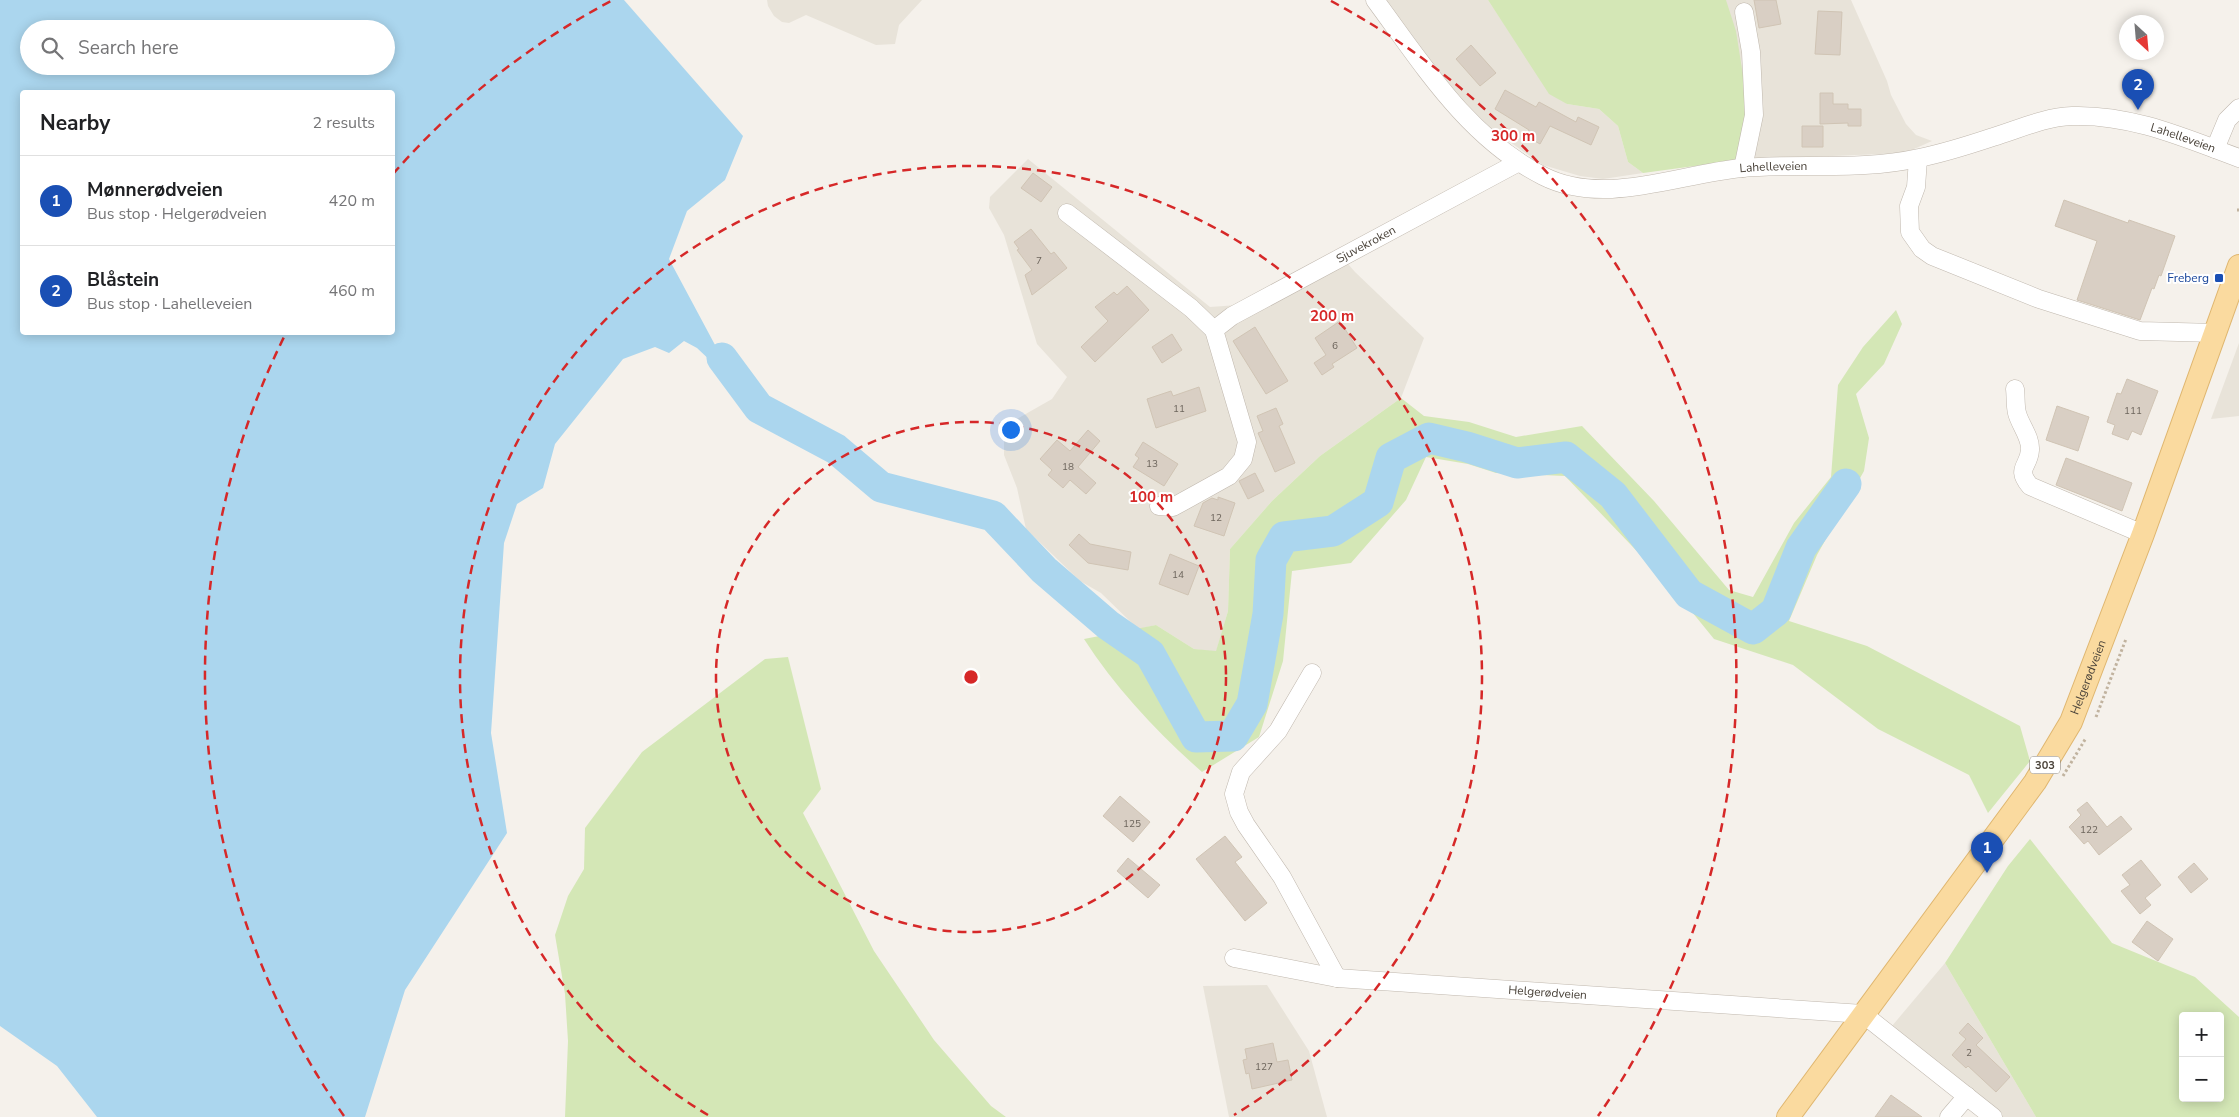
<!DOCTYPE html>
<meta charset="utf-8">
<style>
:root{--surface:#fff;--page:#f2f2f2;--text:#202124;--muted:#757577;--line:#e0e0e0;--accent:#f03826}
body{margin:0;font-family:"Nunito Sans",sans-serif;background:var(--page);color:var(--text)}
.controls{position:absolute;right:15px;bottom:15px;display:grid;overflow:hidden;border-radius:5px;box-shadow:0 2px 12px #0003}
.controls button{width:45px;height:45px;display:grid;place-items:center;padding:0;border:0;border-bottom:1px solid var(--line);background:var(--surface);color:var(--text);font:25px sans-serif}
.compass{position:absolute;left:2119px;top:15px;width:45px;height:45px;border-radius:50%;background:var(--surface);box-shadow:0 2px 12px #0003;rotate:154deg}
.you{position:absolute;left:1010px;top:429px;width:18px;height:18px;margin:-12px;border:4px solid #fff;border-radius:50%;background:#1a73e8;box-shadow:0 0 0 8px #1a73e833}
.badge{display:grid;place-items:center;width:32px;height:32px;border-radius:50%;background:var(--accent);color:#fff;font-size:16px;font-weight:700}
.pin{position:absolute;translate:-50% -41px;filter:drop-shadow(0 1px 2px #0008)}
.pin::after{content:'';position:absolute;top:26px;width:18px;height:15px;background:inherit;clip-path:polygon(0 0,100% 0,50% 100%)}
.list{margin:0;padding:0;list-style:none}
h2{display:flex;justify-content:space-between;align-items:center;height:65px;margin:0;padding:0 20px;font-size:21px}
h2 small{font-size:16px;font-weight:400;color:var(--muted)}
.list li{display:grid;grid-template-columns:32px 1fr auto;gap:15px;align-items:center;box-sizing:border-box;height:90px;padding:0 20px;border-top:1px solid var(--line)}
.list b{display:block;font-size:19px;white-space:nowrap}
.list p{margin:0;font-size:16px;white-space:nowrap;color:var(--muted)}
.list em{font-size:16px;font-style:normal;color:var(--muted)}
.icon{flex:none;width:28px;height:28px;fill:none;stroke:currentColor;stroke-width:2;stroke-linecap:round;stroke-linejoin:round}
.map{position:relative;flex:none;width:2239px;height:1117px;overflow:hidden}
.search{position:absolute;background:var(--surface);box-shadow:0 2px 12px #0003;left:20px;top:20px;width:375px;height:55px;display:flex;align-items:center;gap:12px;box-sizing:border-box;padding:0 18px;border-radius:28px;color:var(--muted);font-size:19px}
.panel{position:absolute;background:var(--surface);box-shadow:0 2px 12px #0003;left:20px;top:90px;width:375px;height:245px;border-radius:5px}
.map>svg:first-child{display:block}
</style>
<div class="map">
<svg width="2239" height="1117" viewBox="0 0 2239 1117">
<rect width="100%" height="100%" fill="#f5f1eb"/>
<!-- residential -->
<path fill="#e8e3d9" d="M 767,0 L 922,0 L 899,25 L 895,44 L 876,45 L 806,15 L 789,23 L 782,22 L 774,16 L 768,6 Z
M 1384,0 L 1488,0 L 1522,51 L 1567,104 L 1599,109 L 1618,126 L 1628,162 L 1643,173 L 1603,179 L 1580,176 L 1543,165 L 1490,128 L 1450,89 Z
M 1726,0 L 1851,0 L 1887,81 L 1891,95 L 1906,124 L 1916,135 L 1932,141 L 1905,153 L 1739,160 Z
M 1028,159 L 1210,307 L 1238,305 L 1336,250 L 1355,272 L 1424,338 L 1401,398 L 1320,456 L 1272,501 L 1230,549 L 1228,611 L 1216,652 L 1194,649 L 1156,625 L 1138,629 L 1101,593 L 1080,581 L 1026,529 L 1017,488 L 1004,455 L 1004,439 L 1010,423 L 1052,399 L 1067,377 L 1037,344 L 1004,235 L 989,208 L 990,197 Z
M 2239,343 L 2239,416 L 2211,419 Z
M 1945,963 L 2036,1117 L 1997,1117 L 1892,1026 Z
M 1267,985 L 1309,1051 L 1327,1117 L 1229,1117 L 1203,986 Z"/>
<!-- green -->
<path fill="#d4e7b6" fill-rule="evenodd" d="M 1488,0 L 1726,0 L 1736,31 L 1748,107 L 1739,160 L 1643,173 L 1628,162 L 1618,126 L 1599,109 L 1567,104 L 1549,94 Z
M 1896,310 L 1902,324 L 1884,364 L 1856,394 L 1869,438 L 1864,471 L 1817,555 L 1789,621 L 1867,646 L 2020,726 L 2030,761 L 1988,813 L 1969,775 L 1878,729 L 1793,665 L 1714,639 L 1675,591 L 1565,476 L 1496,473 L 1468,464 L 1426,457 L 1406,500 L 1351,563 L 1292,571 L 1283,661 L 1259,737 L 1202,772 C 1158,733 1116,689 1084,639 L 1156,625 L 1194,649 L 1216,651 L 1228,611 L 1230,549 L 1272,501 L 1320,456 L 1401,398 L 1424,416 L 1469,422 L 1516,437 L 1582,426 L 1654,501 L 1729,590 L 1753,597 L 1794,523 L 1831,477 L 1838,385 L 1863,347 Z
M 788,657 L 821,789 L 803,813 L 874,951 L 934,1040 L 991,1106 L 1006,1117 L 565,1117 L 568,1041 L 565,994 L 555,935 L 568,896 L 584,869 L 585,828 L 642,752 L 765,659 Z
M 2030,839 L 2112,943 L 2195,977 L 2239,1017 L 2239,1117 L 2036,1117 L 1945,963 L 2008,866 ZM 2183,1016 L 2220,1016 L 2220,1098 L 2183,1098 Z"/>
<!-- water -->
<path fill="#abd6ee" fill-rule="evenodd" d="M 0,0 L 624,0 L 743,136 L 725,180 L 687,211 L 669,259 L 722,358 L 715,365 L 697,348 L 684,341 L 669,353 L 655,347 L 623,359 L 555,444 L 543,488 L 517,504 L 504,543 L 491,733 L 507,833 L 405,990 L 365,1117 L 97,1117 L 57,1066 L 0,1026 ZM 29,29 L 386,29 L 386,66 L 29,66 ZM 22,92 L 392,92 L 392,332 L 22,332 Z"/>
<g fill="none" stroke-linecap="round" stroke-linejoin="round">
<!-- river -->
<path stroke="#abd6ee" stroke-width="31" d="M 722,358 L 759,408 L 836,449 L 881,487 L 993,516 L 1044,570 L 1108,625 L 1150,654 L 1196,737 L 1233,736 L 1252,704 L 1268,614 L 1271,560 L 1284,537 L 1333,531 L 1378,502 L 1391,458 L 1429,438 L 1467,447 L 1517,463 L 1566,457 L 1613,495 L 1689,594 L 1753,629 L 1776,611 L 1801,548 L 1846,484"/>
</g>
<!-- building -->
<path fill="#d9cfc4" stroke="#d0c4b4" d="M 1754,0 L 1776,0 L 1781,24 L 1759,28 Z
M 1818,11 L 1842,12 L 1840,55 L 1815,54 Z
M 1471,45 L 1496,73 L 1480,86 L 1456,59 Z
M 1505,90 L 1536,107 L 1539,102 L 1576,122 L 1578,117 L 1599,127 L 1591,145 L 1550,126 L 1540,144 L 1526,136 L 1529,130 L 1495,109 Z
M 1820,93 L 1833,93 L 1833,104 L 1848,104 L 1848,109 L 1861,109 L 1861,126 L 1848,126 L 1848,123 L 1820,124 Z
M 1802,126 L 1823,126 L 1823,147 L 1802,147 Z
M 1033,173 L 1052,187 L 1041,202 L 1021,188 Z
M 2064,200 L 2128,223 L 2129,220 L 2175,236 L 2161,276 L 2159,275 L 2154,289 L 2152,288 L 2140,320 L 2077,300 L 2097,241 L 2055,226 Z
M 1031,229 L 1051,254 L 1054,252 L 1067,268 L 1032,295 L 1025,275 L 1032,270 L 1017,250 L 1019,249 L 1014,242 Z
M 1127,286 L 1149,310 L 1095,362 L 1081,347 L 1108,321 L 1095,307 L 1114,292 L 1117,295 Z
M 1340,321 L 1357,348 L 1332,364 L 1334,367 L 1322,375 L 1314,363 L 1326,355 L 1315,338 Z
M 1255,327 L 1288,381 L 1266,394 L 1233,341 Z
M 1172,334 L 1182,350 L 1162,363 L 1152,347 Z
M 2127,379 L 2158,391 L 2141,435 L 2132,431 L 2128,440 L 2112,434 L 2115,425 L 2107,422 L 2117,393 L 2121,394 Z
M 1199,387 L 1206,411 L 1156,428 L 1147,399 L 1171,391 L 1173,396 Z
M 2057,406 L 2089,417 L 2078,451 L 2046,440 Z
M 1276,408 L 1283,424 L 1279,426 L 1295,463 L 1275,472 L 1258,433 L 1263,431 L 1257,416 Z
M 1088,430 L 1100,441 L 1078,467 L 1096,483 L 1086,494 L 1070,480 L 1063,488 L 1048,475 L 1052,470 L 1040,459 L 1057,440 L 1070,451 Z
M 1143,442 L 1178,464 L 1164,486 L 1133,467 L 1139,458 L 1135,455 Z
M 2066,458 L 2132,483 L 2122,511 L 2056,485 Z
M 1255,473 L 1264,491 L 1248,499 L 1239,481 Z
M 1218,497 L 1235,503 L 1224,536 L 1194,526 L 1203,503 L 1212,498 L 1218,500 Z
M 1079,534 L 1090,544 L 1131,552 L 1128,570 L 1088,563 L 1069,545 Z
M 1170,554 L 1199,566 L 1188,595 L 1159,584 Z
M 1120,796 L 1150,822 L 1133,842 L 1103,816 Z
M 2087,802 L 2107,827 L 2121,816 L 2132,829 L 2099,855 L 2088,841 L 2084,844 L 2069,827 L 2081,815 L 2077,810 Z
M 1225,836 L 1242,857 L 1235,862 L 1267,903 L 1245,921 L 1196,859 Z
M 1128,858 L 1160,885 L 1148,898 L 1117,871 Z
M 2141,860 L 2161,885 L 2145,898 L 2151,905 L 2140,914 L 2121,891 L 2130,885 L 2122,875 Z
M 2194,863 L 2208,879 L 2191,893 L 2178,877 Z
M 2147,921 L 2173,939 L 2158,961 L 2132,942 Z
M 1968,1023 L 1983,1038 L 1976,1045 L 2010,1077 L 1996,1092 L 1968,1066 L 1966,1068 L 1952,1055 L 1966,1039 L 1959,1033 Z
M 1273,1043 L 1277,1062 L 1288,1060 L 1292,1080 L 1252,1089 L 1249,1073 L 1246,1074 L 1243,1060 L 1247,1059 L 1245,1049 Z
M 1891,1095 L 1922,1117 L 1875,1117 Z"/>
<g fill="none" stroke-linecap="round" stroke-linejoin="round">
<defs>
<g id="minor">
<path id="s1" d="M 1375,0 C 1423,65 1468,138 1543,176 C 1604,207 1678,174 1742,168 C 1801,163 1861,171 1919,158 C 1944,153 1969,145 1993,137 C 2019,129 2045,117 2072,116 C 2131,114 2185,138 2239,158"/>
<path d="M 2215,149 L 2227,120 L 2239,108"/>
<path d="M 1918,159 L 1916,187 L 1909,206 L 1910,232 L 1922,249 L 1932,256 L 2039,299 L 2140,331 L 2216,333"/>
<path d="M 1743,168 L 1754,115 L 1751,52 L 1744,12"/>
<path d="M 1067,213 L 1191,308 L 1214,330"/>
<path d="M 2015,389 C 2016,396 2015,405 2017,413 C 2020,425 2031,437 2030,450 C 2029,467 2015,468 2030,486 L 2143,534"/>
<path id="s2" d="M 1159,506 L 1173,507 L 1229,476 L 1243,459 L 1247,442 L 1214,330 L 1232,316 L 1519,162"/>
<path d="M 1312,673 L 1278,731 L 1241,772 L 1234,794 L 1239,812 L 1246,825 L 1282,877 L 1337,978"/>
<path id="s3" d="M 1234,958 L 1337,978 L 1863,1014 L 1993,1117"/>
<path d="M 1949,1117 L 1967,1096"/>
</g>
<g id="major">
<path id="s4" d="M 1788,1117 L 2035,782 L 2071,722 L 2143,534 L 2239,266"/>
</g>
</defs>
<!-- minor casing -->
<use href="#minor" stroke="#c0b8ae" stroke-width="19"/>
<!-- major casing -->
<use href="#major" stroke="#dfb66f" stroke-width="24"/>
<!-- path -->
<path stroke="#c1b39f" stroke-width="3" stroke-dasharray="2.5 2.5" stroke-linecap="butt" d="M 2237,210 L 2239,210
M 2096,717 L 2126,639
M 2063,776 L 2086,738"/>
<!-- minor -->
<use href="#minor" stroke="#fff" stroke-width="18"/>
<!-- major -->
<use href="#major" stroke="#fada9f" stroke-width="22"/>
</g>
<!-- distance rings -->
<g fill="none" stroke="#d62828" stroke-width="2.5" stroke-dasharray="9 6">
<circle cx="971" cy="677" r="255"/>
<path d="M708 1115A511 511 0 1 1 1234 1115"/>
<path d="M344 1116A766 766 0 0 1 285 335M393 174A766 766 0 0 1 611 1M1331 1A766 766 0 0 1 1598 1116"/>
</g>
<!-- markers -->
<rect fill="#1a4fb4" stroke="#fff" stroke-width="2" x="2214" y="273" width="10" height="10" rx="2.5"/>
<g text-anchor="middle" stroke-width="4" stroke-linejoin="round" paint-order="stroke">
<!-- number labels -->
<g font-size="10" fill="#6d655c">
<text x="1039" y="264">7</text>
<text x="1335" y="349">6</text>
<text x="1179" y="412">11</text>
<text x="2133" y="414">111</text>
<text x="1152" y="467">13</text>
<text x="1068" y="470">18</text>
<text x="1216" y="521">12</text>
<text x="1178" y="578">14</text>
<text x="1132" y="827">125</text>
<text x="2089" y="833">122</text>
<text x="1969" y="1056">2</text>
<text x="1264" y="1070">127</text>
</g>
<!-- shield labels -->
<rect fill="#fff" stroke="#807b74" stroke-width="1" x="2030" y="756.5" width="30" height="17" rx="4"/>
<g font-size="11" font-weight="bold" fill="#494239">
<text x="2045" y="769">303</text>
</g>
<!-- street labels -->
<g font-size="12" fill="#494239" stroke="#fff">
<text dy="4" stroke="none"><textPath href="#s1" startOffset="899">Lahelleveien</textPath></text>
<text dy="4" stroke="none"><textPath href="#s1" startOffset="480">Lahelleveien</textPath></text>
<text dy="4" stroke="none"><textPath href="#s2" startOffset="409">Sjuvekroken</textPath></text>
<text dy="4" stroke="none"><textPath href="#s4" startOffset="534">Helgerødveien</textPath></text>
<text dy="4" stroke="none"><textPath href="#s3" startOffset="316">Helgerødveien</textPath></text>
</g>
<!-- transit labels -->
<g font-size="12" fill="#164399" stroke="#fff" text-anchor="end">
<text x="2209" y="282">Freberg</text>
</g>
</g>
<circle cx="971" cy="677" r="8" fill="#d62828" stroke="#fff" stroke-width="2.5"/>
<g font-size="15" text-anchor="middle" font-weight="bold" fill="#d62828" stroke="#fff" stroke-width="4" stroke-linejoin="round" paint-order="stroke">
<text x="1513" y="141">300 m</text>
<text x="1332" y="321">200 m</text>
<text x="1151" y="502">100 m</text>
</g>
</svg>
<div class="controls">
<button>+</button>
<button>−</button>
</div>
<svg class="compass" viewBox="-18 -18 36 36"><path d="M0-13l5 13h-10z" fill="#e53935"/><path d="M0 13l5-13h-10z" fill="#757577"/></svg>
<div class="you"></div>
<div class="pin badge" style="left:1987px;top:873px;background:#1a4fb4">1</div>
<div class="pin badge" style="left:2138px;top:110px;background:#1a4fb4">2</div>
<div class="search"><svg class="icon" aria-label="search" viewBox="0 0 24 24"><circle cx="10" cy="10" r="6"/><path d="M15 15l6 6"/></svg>Search here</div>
<section class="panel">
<h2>Nearby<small>2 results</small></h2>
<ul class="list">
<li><span class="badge" style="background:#1a4fb4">1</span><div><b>Mønnerødveien</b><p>Bus stop · Helgerødveien</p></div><em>420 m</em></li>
<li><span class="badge" style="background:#1a4fb4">2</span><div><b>Blåstein</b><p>Bus stop · Lahelleveien</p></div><em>460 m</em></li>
</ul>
</section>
</div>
